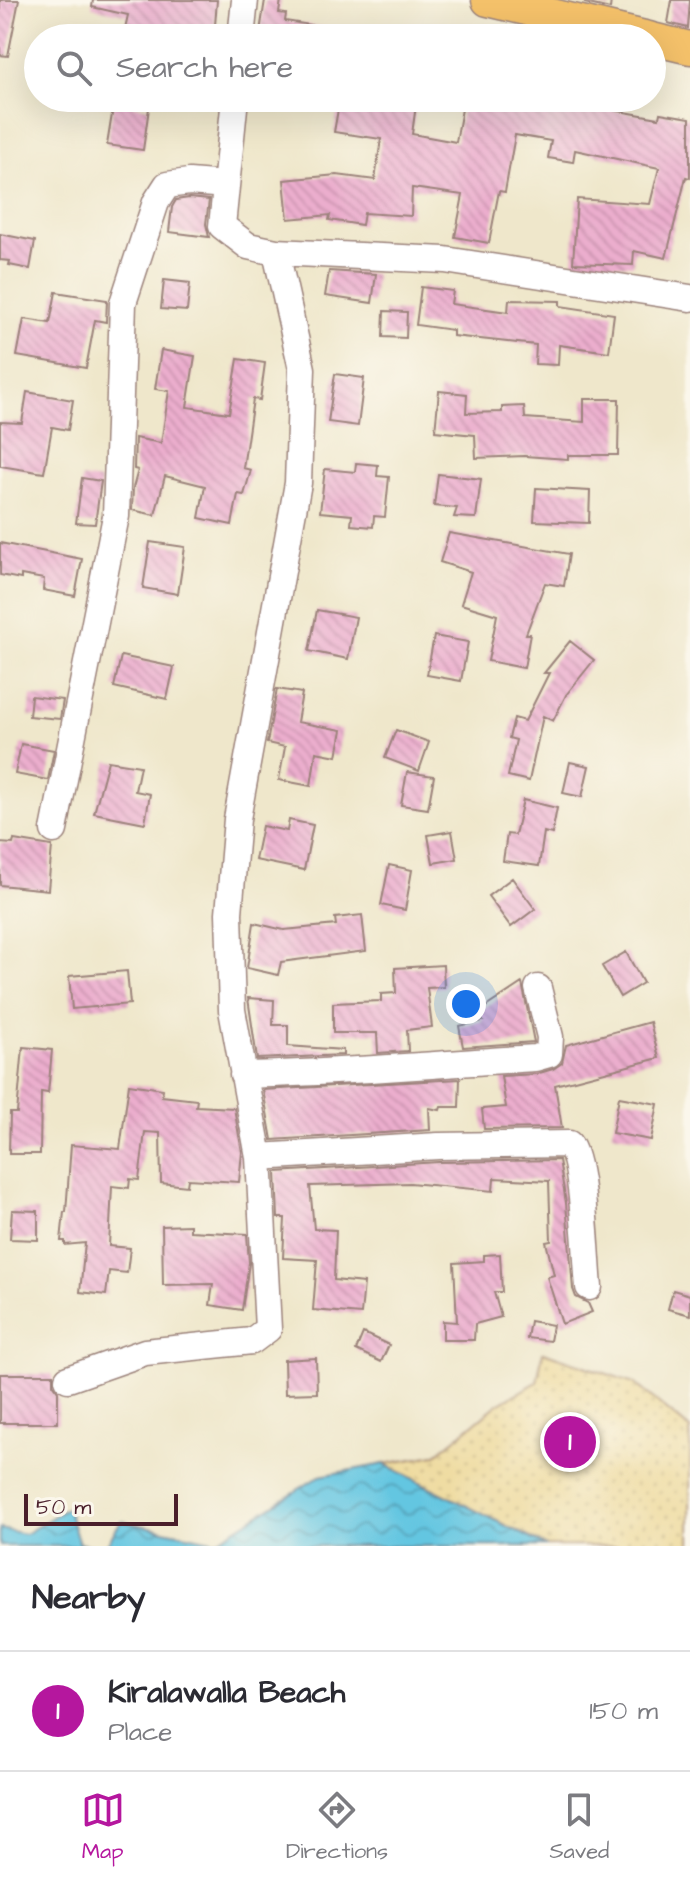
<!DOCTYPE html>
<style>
:root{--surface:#fff;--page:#f2f2f3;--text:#2b2b33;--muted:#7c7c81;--line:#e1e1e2;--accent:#b5179e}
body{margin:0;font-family:"Architects Daughter",sans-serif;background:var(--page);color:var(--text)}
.scale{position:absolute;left:24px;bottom:20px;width:154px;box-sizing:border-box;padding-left:8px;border:4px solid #4a1f2b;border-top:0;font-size:22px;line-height:28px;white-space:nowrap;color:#4a1f2b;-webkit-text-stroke:6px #fbf7ec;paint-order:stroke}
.you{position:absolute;left:466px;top:1004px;width:28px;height:28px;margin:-20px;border:6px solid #fff;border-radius:50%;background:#1a73e8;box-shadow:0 0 0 12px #1a73e833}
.badge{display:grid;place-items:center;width:52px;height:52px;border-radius:50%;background:var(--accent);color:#fff;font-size:26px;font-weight:700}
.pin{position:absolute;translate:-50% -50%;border:4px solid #fff;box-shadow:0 2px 8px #0006}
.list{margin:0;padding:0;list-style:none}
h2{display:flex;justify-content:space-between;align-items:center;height:104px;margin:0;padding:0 32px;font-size:34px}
h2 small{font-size:26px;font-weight:400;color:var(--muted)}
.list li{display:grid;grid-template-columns:52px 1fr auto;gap:24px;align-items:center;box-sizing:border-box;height:120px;padding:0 32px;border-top:2px solid var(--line)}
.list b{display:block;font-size:30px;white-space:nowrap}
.list p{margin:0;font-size:26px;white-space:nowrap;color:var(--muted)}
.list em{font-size:26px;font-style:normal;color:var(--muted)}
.icon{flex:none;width:44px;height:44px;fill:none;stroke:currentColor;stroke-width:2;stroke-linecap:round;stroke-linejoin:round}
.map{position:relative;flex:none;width:690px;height:1546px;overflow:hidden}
.search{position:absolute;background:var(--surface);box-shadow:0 8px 32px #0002;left:24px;right:24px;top:24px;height:88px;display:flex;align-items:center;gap:20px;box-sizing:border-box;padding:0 28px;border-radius:44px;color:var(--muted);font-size:30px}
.sheet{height:224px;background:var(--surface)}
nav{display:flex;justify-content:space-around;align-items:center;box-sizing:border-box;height:112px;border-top:2px solid var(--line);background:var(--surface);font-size:22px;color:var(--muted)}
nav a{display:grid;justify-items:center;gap:4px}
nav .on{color:var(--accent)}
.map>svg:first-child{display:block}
</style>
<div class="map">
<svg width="690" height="1546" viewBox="0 0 690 1546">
<defs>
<pattern id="sand-dots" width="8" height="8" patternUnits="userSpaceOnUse" patternTransform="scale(2)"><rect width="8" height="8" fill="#eeda9e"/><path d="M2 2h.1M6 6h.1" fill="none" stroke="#cebb88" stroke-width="1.8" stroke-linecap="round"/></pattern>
<pattern id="water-waves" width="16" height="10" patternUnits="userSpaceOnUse" patternTransform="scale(2)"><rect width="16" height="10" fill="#63c6e1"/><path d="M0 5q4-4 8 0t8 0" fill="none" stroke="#54a0b7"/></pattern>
<pattern id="building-back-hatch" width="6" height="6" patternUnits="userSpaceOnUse" patternTransform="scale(2)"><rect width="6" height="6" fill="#ebadcd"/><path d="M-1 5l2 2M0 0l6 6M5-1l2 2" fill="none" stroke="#cb94b0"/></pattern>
</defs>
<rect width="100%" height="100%" fill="#fbf7ec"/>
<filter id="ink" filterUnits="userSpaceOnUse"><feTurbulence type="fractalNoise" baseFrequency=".0125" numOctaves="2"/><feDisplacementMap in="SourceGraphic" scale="16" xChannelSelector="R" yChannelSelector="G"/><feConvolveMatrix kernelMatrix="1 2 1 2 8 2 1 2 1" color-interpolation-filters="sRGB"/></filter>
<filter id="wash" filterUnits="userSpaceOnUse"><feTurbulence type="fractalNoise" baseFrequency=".006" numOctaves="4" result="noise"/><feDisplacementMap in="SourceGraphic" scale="32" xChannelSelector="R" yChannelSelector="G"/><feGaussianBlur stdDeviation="1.8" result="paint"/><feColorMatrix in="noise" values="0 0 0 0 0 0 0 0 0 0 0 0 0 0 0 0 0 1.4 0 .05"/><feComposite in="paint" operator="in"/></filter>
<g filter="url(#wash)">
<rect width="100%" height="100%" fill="#efe7cb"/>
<!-- sand -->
<path fill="url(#sand-dots)" stroke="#9c7c64" stroke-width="2" d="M 543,1352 L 634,1383 L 690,1429 L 690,1546 L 546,1546 L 384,1464 L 435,1455 L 498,1404 L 537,1382 Z"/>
<!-- water -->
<path fill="url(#water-waves)" stroke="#567286" stroke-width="2" d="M 384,1464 L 546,1546 L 106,1546 L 121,1521 L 216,1541 L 320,1476 Z
M 67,1508 L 79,1543 L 92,1546 L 0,1546 L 0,1529 L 25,1534 Z"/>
<g id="blocks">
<!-- building -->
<path fill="url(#building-back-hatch)" d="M 0,0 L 19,0 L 8,56 L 0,55 Z
M 93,0 L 217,0 L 214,38 L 150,38 L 124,33 L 128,15 L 92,7 Z
M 265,0 L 281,0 L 279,13 L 286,14 L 285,21 L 336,29 L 335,38 L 259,38 Z
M 586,0 L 611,0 L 610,9 L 585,3 Z
M 672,0 L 690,0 L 688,28 L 668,23 Z
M 340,98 L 390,105 L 391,98 L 417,98 L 412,134 L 456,142 L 464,98 L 578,98 L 608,103 L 607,109 L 659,118 L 660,113 L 690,118 L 690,178 L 686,177 L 666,258 L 634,251 L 633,265 L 573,263 L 577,199 L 650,204 L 659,168 L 575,150 L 573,162 L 548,158 L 551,141 L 515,135 L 505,192 L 499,191 L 489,243 L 455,237 L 463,195 L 412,188 L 411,216 L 364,213 L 362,225 L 329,220 L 330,215 L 288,219 L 284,180 L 337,175 L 375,180 L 381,139 L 334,132 Z
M 114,102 L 149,108 L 143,150 L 107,145 Z
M 189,198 L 209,200 L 206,224 L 209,237 L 169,232 L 172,207 L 176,200 Z
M 0,234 L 35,241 L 30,269 L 9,265 L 10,261 L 0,260 Z
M 329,271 L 376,274 L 372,303 L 325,296 Z
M 164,280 L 190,283 L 187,311 L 161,309 Z
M 421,287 L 453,291 L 451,304 L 508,312 L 509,300 L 560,301 L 560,306 L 614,314 L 609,352 L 559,345 L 558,365 L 535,364 L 536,345 L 453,336 L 453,330 L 416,325 Z
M 56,292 L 107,300 L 106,322 L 95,320 L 86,368 L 17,356 L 24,319 L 50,323 Z
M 384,311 L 407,312 L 406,338 L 383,337 Z
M 161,350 L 195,356 L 187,407 L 229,413 L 238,359 L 265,363 L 260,400 L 253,399 L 243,468 L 251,470 L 244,495 L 238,494 L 232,525 L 199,518 L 205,486 L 165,476 L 155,515 L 132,510 L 133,488 L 138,470 L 134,469 L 135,438 L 161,443 L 169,391 L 155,389 Z
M 335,374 L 364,378 L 358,426 L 328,422 Z
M 439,391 L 467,394 L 466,413 L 502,412 L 502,407 L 524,406 L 525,418 L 584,422 L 584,399 L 619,399 L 618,455 L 568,455 L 568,459 L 524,456 L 476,458 L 475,435 L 435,431 Z
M 27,392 L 73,400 L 68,430 L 52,427 L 44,473 L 0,466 L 0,422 L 22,423 Z
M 356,463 L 378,465 L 377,476 L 389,477 L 385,517 L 374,516 L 373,527 L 351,525 L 352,515 L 320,512 L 325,469 L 355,472 Z
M 438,474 L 481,479 L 476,518 L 454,517 L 457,508 L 434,506 Z
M 82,478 L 101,481 L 95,524 L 76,523 Z
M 536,488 L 590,491 L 589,523 L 534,521 Z
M 449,533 L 569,554 L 564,586 L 545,583 L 526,634 L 530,634 L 524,668 L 488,661 L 497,615 L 461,604 L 471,572 L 440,562 Z
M 150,542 L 185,547 L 178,594 L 143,588 Z
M 0,543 L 82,559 L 75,596 L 43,590 L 44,579 L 21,575 L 21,579 L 0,575 Z
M 317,610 L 356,617 L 348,659 L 309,651 Z
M 434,636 L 468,642 L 461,681 L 427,675 Z
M 570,641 L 594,660 L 566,695 L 553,721 L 543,716 L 529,781 L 508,776 L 516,740 L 509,738 L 514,718 L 525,721 L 549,673 L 544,673 Z
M 121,656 L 174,667 L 167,699 L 114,687 Z
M 277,689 L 302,693 L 297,722 L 342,730 L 337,756 L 316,752 L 311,786 L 279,780 L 285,747 L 267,743 Z
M 31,696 L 63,700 L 60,719 L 29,716 Z
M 396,730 L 429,742 L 419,771 L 385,758 Z
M 21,744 L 54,750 L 48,780 L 15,774 Z
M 108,761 L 140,766 L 135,791 L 150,794 L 145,823 L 94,813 Z
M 570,762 L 589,766 L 582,797 L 563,793 Z
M 407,772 L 434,776 L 428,809 L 401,805 Z
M 523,800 L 557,808 L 552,834 L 544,832 L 539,866 L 503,861 L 507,834 L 515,835 Z
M 289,820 L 313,825 L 304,870 L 255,860 L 262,826 L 287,831 Z
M 452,831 L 457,859 L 433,863 L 428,835 Z
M 14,840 L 52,846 L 48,890 L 0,885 L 0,843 L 13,844 Z
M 389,865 L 412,870 L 405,910 L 381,905 Z
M 512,878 L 535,909 L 511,927 L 488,896 Z
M 362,915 L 366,951 L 281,962 L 278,975 L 247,968 L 254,923 L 284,930 L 336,925 L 335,918 Z
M 626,952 L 643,983 L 620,997 L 602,966 Z
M 443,965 L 444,987 L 427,988 L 432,1027 L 407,1030 L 408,1051 L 378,1053 L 377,1033 L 333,1033 L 333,1003 L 381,1001 L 381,994 L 396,993 L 395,968 Z
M 127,971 L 130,1004 L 72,1009 L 69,976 Z
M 522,983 L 534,1042 L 463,1047 L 459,1026 L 483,1021 L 478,1012 Z
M 248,998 L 274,1000 L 273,1025 L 288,1025 L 288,1046 L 343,1050 L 343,1055 L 257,1059 Z
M 650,1022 L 659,1058 L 555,1085 L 562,1128 L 484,1129 L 482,1109 L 506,1107 L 501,1076 L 536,1074 L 553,1069 L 562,1063 L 566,1045 Z
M 23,1047 L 52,1050 L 48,1093 L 41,1092 L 40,1154 L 9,1154 L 10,1113 L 17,1113 Z
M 460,1079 L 459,1107 L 441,1107 L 440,1110 L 429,1108 L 430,1130 L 272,1140 L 263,1090 Z
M 129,1084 L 163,1089 L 162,1096 L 197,1100 L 196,1106 L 234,1108 L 242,1152 L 239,1182 L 188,1179 L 187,1186 L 161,1183 L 160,1133 L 145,1132 L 139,1180 L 130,1179 L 129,1188 L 112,1186 L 109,1246 L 130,1248 L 127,1273 L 109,1271 L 106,1295 L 80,1292 L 85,1243 L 65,1245 L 65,1241 L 61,1241 L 64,1212 L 66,1212 L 71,1145 L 120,1149 Z
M 619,1097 L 658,1104 L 651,1140 L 612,1133 Z
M 559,1160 L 566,1203 L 573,1289 L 576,1297 L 588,1303 L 592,1312 L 562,1324 L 547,1277 L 554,1275 L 546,1242 L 551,1241 L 549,1181 L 494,1178 L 493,1191 L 410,1183 L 310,1186 L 314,1229 L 336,1230 L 334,1280 L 364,1283 L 361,1314 L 313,1310 L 317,1260 L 283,1258 L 285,1218 L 278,1218 L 276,1172 L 439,1162 Z
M 12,1210 L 38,1211 L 38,1240 L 10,1239 Z
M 190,1225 L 190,1231 L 247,1234 L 249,1263 L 242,1310 L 210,1305 L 213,1284 L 163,1285 L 162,1226 Z
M 500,1254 L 502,1292 L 494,1292 L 501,1317 L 475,1324 L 474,1340 L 443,1340 L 443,1321 L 457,1322 L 454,1263 L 484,1261 L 484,1255 Z
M 673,1290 L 690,1295 L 690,1315 L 668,1309 Z
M 530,1321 L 553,1325 L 550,1341 L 527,1338 Z
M 363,1333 L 389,1345 L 381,1362 L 356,1350 Z
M 316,1358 L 317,1393 L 285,1394 L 284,1360 Z
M 0,1374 L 53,1374 L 53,1384 L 58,1391 L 58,1423 L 0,1423 Z"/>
</g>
</g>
<g filter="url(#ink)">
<use href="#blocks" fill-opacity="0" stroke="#9c837b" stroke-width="2"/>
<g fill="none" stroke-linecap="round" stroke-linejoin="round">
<defs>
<path id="minor" d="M 241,38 L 245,0
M 235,98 L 222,226 L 248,246 L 276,252 L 445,260 L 690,298
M 54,830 L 116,516 L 123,303 L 156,202 L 167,185 L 189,182 L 226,185
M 243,1075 C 341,1073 438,1064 535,1058 L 549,1054 L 550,1037 L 538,988
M 259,1157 L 438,1146 L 569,1144 C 584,1161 586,1259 589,1287
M 68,1379 L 145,1352 L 252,1341 L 268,1329 L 259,1157 L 232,1010 L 229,913 L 237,819 L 298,483 L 302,369 L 276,252"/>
<path id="major" d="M 488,0 L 649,38
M 652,39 L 690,48"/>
</defs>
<!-- minor casing -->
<use href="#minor" stroke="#9c837b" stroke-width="29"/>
<!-- major casing -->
<use href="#major" stroke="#9c837b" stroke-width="35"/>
<!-- minor -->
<use href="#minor" stroke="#fff" stroke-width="26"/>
<!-- major -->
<use href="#major" stroke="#f4c16a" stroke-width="32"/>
</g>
</g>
</svg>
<div class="scale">50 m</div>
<div class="you"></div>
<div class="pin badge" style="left:570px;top:1442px">1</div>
<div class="search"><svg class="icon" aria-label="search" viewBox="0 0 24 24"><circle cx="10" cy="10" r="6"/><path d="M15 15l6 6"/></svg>Search here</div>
</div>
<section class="sheet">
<h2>Nearby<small></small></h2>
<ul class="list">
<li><span class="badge">1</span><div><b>Kiralawalla Beach</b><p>Place</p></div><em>150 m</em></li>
</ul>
</section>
<nav>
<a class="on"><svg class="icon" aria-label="map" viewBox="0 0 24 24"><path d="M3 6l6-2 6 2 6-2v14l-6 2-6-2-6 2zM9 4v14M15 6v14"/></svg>Map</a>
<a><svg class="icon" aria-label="directions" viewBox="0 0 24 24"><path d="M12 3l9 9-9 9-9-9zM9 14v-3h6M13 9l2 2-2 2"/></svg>Directions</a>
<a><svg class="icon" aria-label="saved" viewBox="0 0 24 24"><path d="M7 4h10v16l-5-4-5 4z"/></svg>Saved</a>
</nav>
